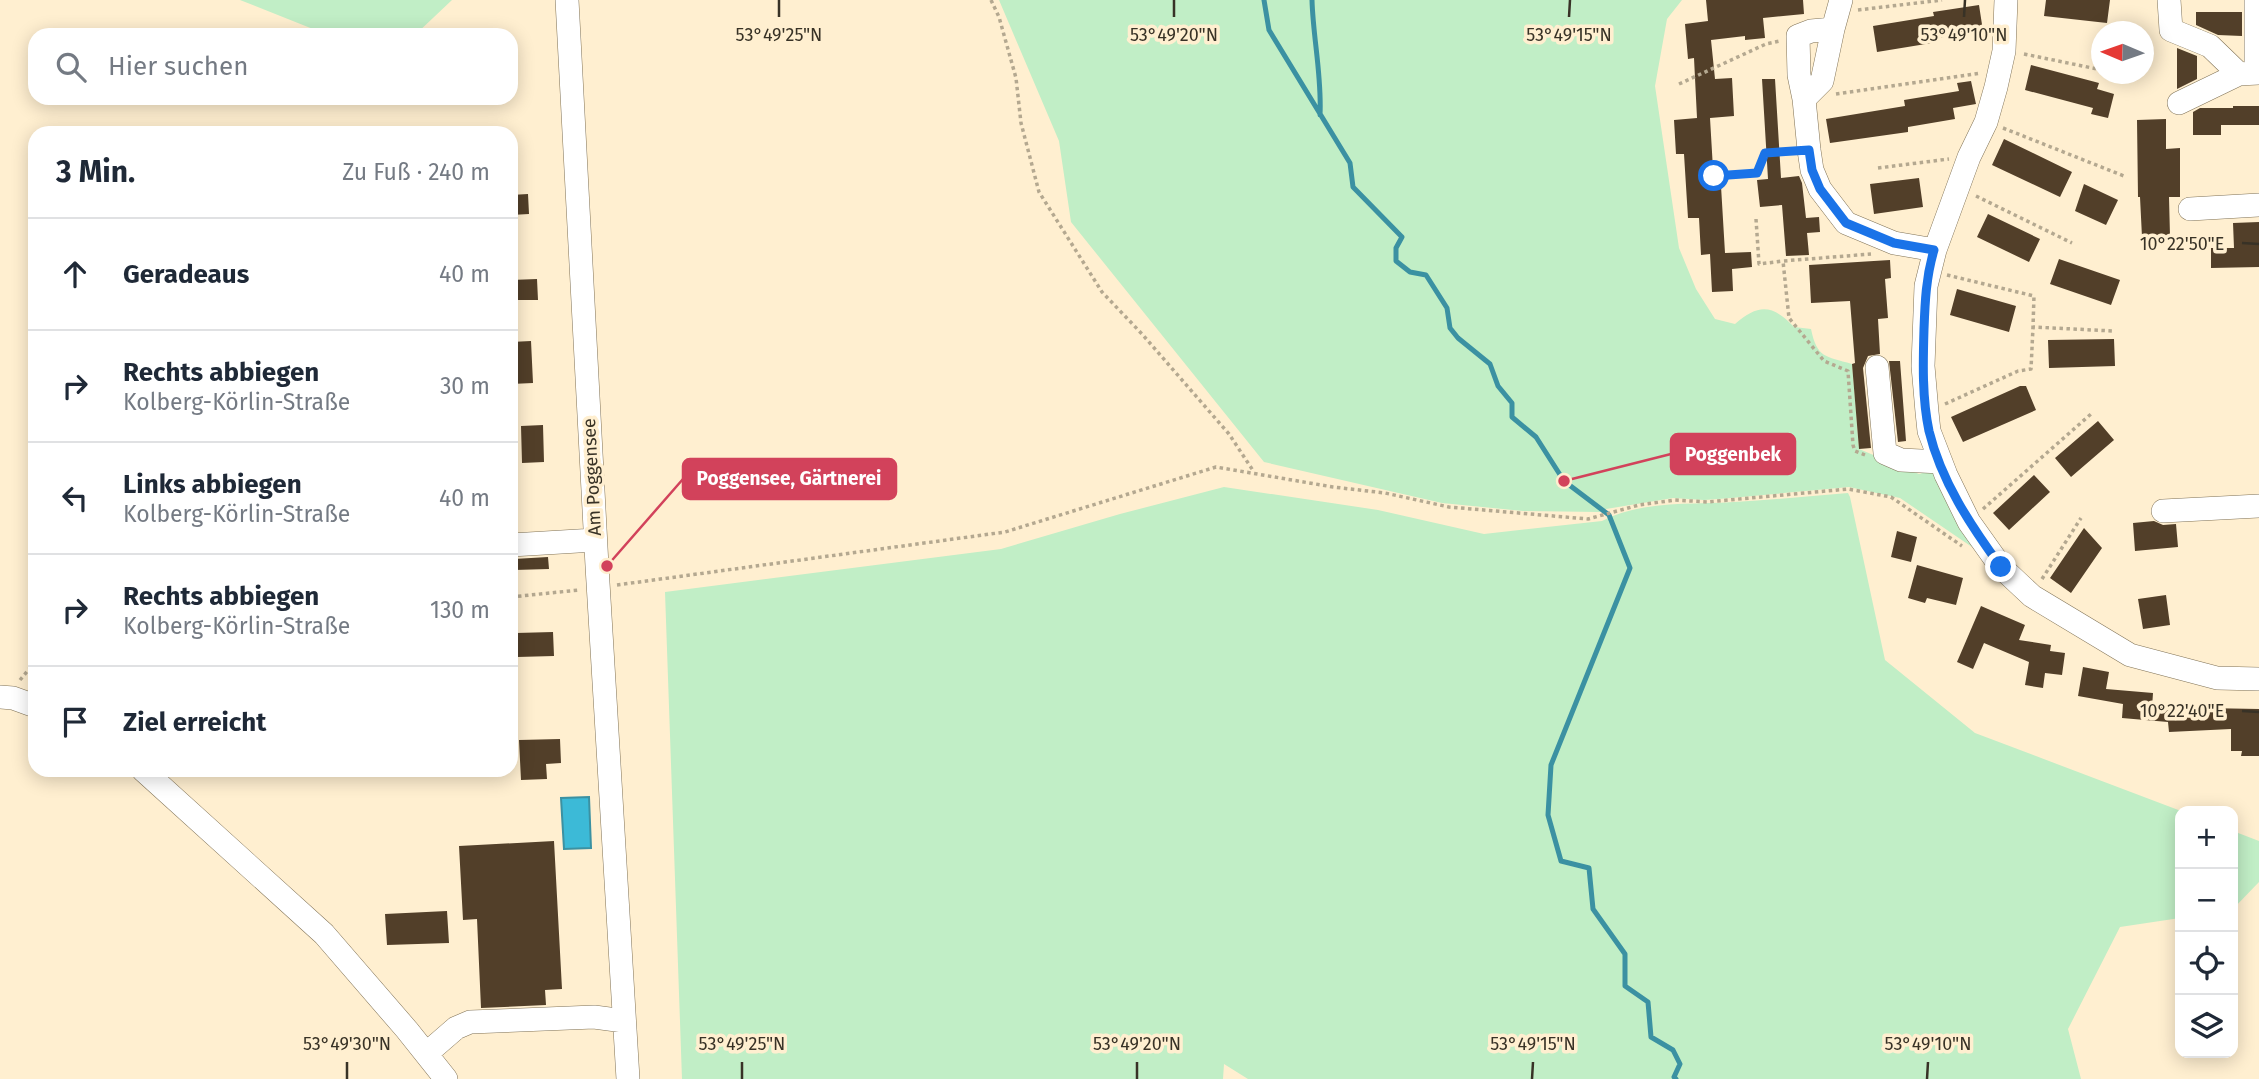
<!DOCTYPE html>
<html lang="de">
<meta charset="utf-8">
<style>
:root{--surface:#fff;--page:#f6f6f7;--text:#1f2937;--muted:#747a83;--line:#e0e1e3}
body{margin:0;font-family:"Fira Sans",sans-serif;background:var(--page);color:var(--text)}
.controls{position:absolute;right:21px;bottom:21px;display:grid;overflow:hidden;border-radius:14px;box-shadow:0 4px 18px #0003}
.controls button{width:63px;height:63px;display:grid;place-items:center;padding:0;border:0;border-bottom:2px solid var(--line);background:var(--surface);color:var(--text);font:35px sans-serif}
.compass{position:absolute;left:2091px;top:21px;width:63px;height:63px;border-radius:50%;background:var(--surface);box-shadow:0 4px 18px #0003;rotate:272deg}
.stop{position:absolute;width:21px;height:21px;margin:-16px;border:5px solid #1a73e8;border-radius:50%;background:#fff}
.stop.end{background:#1a73e8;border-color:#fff;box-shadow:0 2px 7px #0008}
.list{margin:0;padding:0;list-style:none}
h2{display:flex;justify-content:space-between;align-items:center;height:91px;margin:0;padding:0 28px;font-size:30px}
h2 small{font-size:23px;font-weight:400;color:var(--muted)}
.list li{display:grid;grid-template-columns:46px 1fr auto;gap:21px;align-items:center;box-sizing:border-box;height:112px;padding:0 28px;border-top:2px solid var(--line)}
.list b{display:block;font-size:26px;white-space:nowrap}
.list p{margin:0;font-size:23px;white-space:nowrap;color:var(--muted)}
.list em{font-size:23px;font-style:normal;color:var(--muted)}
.icon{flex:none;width:38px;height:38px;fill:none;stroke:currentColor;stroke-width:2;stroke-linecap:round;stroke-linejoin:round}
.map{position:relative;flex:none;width:2259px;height:1079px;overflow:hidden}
.search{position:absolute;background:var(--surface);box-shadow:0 4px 18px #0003;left:28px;top:28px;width:490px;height:77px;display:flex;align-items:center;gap:18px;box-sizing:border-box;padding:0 24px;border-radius:21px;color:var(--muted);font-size:26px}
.panel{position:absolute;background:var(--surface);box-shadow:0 4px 18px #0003;left:28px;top:126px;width:490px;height:651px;border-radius:21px}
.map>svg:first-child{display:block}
</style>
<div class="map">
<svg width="2259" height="1079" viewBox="0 0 2259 1079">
<rect width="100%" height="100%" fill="#ffefd0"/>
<!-- green -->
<path fill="#c1eec6" d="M 240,0 L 452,0 L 415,35 L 328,35 Z
M 999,0 L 1682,0 L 1667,19 L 1655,86 L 1679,248 L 1696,289 L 1715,319 L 1735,324 C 1759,303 1773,305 1794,327 L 1811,329 C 1817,358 1825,356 1852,364 L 1859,449 L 1919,474 L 1933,470 L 1949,507 L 1972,547 L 1900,498 L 1849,487 L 1731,498 L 1704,500 L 1673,498 L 1600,510 L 1600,512 L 1523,511 L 1442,503 L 1264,462 L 1071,222 L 1059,141 Z
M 1224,487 L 1378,510 L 1484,534 L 1602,521 C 1643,500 1689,505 1734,502 C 1772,500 1810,496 1848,493 L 1850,497 L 1885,660 L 1975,733 L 2181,811 L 2180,918 L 2120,927 L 2068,1029 L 2081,1079 L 1248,1079 L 1224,1064 L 1223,1079 L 682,1079 L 665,592 L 1001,549 L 1120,514 Z
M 2233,831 L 2259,841 L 2259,882 L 2233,909 Z"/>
<!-- water -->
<path fill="#3cbad7" stroke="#3b91a2" stroke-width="2" d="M 589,797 L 591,848 L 564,849 L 561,798 Z"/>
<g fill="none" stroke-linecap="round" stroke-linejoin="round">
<!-- stream -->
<path stroke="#3b91a2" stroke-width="5" d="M 1264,0 L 1269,30 L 1350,163 L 1353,187 L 1402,237 L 1396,248 L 1396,261 L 1410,272 L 1426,275 L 1447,308 L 1450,328 L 1458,338 L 1490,364 L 1498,386 L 1512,403 L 1512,417 L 1536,437 L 1564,481 L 1609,515 L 1630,568 L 1551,765 L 1548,815 L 1561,861 L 1589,868 L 1593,909 L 1625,954 L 1625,986 L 1648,1002 L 1651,1037 L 1673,1050 L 1680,1064 L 1674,1077 L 1676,1079
M 1312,0 C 1313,38 1322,76 1320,115"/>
</g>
<!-- building -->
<path fill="#523f29" d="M 1706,0 L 1803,0 L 1804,14 L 1763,18 L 1765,38 L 1745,40 L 1745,36 L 1711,40 L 1715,79 L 1732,78 L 1734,116 L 1710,118 L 1714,186 L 1721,186 L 1725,253 L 1751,252 L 1752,267 L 1732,269 L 1733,291 L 1712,292 L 1710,254 L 1701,255 L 1699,218 L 1688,218 L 1684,154 L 1676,154 L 1674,120 L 1697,118 L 1694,58 L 1688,59 L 1685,24 L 1708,21 Z
M 2046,0 L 2110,0 L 2107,23 L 2044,16 Z
M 1979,5 L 1983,31 L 1937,38 L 1938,42 L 1877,52 L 1873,26 L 1934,16 L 1933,12 Z
M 2196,12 L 2242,12 L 2242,36 L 2218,35 L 2196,25 Z
M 2177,48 L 2197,56 L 2197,79 L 2177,89 Z
M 2031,65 L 2099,83 L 2097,89 L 2114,94 L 2108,118 L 2091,114 L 2093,108 L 2025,90 Z
M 1762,79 L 1775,79 L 1781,178 L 1799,176 L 1802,183 L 1806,218 L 1819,217 L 1820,232 L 1807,233 L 1809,255 L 1786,256 L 1782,205 L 1760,207 L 1757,180 L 1768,179 Z
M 1971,81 L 1976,104 L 1953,108 L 1955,119 L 1908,127 L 1908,132 L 1830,143 L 1826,119 L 1905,106 L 1904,100 L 1959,91 L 1957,83 Z
M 2233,106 L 2259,106 L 2259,125 L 2221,125 L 2221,135 L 2193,135 L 2193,112 L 2200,108 L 2233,108 Z
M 2166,119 L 2166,149 L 2180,148 L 2180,197 L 2169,197 L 2170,236 L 2142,237 L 2140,197 L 2138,197 L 2137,120 Z
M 2004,139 L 2072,172 L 2060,197 L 1992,165 Z
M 1919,178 L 1923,207 L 1874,214 L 1870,184 Z
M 2084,184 L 2118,200 L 2106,225 L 2075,211 Z
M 528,194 L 529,214 L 511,215 L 511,195 Z
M 1988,214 L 2040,239 L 2029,262 L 1977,237 Z
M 2259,222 L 2259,267 L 2211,268 L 2211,248 L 2234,248 L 2233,223 Z
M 2059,259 L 2120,280 L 2111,305 L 2050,284 Z
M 1890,260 L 1891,278 L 1885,279 L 1888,318 L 1878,319 L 1880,354 L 1868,356 L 1863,368 L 1871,448 L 1859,449 L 1852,364 L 1855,363 L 1850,301 L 1811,303 L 1809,265 Z
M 537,279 L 538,300 L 511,300 L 511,280 Z
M 1957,289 L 2016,306 L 2009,332 L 1950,315 Z
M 2114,339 L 2115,366 L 2049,368 L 2048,340 Z
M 531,341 L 533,383 L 511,384 L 511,342 Z
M 1889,361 L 1900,361 L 1906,441 L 1898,442 Z
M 2020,386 L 2026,386 L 2036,410 L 1963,442 L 1951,417 Z
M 2098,421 L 2114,440 L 2071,477 L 2055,458 Z
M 543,425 L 544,462 L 522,463 L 521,426 Z
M 2034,475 L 2050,492 L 2009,530 L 1993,513 Z
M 2154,521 L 2163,525 L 2176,524 L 2178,547 L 2135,551 L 2133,523 Z
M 2084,528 L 2102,548 L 2071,593 L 2050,578 Z
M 1897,531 L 1917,537 L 1911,562 L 1891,557 Z
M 548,557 L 549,569 L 514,570 L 514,559 Z
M 1917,565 L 1963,578 L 1956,605 L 1927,598 L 1925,603 L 1908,598 Z
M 2166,595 L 2170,625 L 2143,629 L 2138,599 Z
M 1981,606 L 2025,625 L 2019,640 L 2051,645 L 2050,651 L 2065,653 L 2062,675 L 2045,673 L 2043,688 L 2025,685 L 2029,662 L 1984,643 L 1973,669 L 1957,662 Z
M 553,632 L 554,656 L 517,657 L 516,633 Z
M 2083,667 L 2109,672 L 2106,689 L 2153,693 L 2152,708 L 2203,704 L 2204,708 L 2259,709 L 2259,756 L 2241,756 L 2242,751 L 2231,751 L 2231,729 L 2169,732 L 2168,722 L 2122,718 L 2123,704 L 2078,696 Z
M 560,739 L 561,763 L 546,764 L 547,779 L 521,780 L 519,740 Z
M 554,841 L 562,989 L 545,990 L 546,1005 L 481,1008 L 477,919 L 463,920 L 459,846 Z
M 447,911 L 449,943 L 387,945 L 385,914 Z"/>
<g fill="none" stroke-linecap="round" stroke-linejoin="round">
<defs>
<path id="minor" d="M 567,0 L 597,566 L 628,1079
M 2006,0 L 2004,51 L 1996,87 L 1986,122 L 1969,157 L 1935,250 L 1926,286 L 1923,366 L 1927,412 L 1929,431 L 1946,475 L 1969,522 L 2001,567 L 2032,596 L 2130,655 L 2217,678 L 2259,679
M 2169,0 L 2171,30 L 2210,46 L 2239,74
M 1833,29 L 1841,0
M 2256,73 L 2256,0
M 1804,99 L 1822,81 L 1833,29 L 1811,31 L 1798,36 L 1799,75 L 1804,99 L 1809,150 L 1812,170 L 1820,189 L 1846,223 L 1894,243 L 1935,250
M 2179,103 L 2239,74 L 2259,73
M 2190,209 L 2259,205
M 1877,367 L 1885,453 L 1901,460 L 1941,462
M 2163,511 L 2259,506
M 511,545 L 595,540
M 0,697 L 13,698 L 35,706
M 143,770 L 324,934 L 407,1030 L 446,1079
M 426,1054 L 456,1028 L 470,1022 L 594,1017 L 624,1021"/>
</defs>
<!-- minor casing -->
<use href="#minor" stroke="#817357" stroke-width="24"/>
<!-- path -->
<path stroke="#b4a890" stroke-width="3.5" stroke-dasharray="3.5 3.5" stroke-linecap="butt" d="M 991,0 L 999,17 L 1016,78 L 1021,123 L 1039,192 L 1102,292 L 1142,334 L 1229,434 L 1254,472
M 1858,10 L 1942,0
M 2024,54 L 2102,70
M 1679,84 L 1766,44 L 1780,41
M 1836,94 L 1981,73
M 2003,128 L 2124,176
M 1878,168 L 1949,159
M 1714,176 L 1757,173 L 1765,153 L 1790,151
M 1976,196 L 2072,243
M 1756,219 L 1759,264 L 1783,261
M 1947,275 L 2034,296 L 2033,327 L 2113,331
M 1945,404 L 2018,371 L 2031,369 L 2033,327
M 1865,455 L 1855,451 L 1853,445 L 1848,371 L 1824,361 L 1789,318 L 1783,261 L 1871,254
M 1983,509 L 2091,414
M 2042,579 L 2081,518
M 617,585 L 1005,532 L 1216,467 L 1333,487 L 1385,493 L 1449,507 L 1588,519 L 1639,505 L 1675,500 L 1707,502 L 1848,489 L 1891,497 L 1962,546
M 511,597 L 579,590
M 20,680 L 35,662"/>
<!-- minor -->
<use href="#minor" stroke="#fff" stroke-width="23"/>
</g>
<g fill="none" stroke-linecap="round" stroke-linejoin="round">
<!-- route -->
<path stroke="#1a73e8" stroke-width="9" d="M 1714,176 L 1757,173 L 1765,153 L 1809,150 L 1812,170 L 1820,189 L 1846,223 L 1894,243 L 1934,250 C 1926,277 1925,302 1924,329 C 1923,362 1922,398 1929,431 C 1941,481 1971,526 2001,567"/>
</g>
<!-- ticks -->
<path fill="none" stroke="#383226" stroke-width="2.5" d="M 779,17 L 779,0M 1174,17 L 1174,0M 1569,17 L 1570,0M 1964,17 L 1965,0M 2242,243 L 2259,244M 2242,711 L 2259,712M 347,1079 L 347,1062M 742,1079 L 742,1062M 1137,1079 L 1137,1062M 1532,1079 L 1533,1062M 1927,1079 L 1928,1062"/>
<g text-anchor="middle" stroke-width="7" stroke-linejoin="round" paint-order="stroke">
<!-- street labels -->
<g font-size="18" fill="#383226" stroke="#ffefd0">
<text transform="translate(592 477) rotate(-93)" y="6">Am Poggensee</text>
</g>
</g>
<g font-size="18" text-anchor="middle" fill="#383226" stroke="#ffefd0" stroke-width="7" stroke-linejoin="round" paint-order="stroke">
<text x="779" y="41">53°49'25"N</text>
<text x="1174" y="41">53°49'20"N</text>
<text x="1569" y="41">53°49'15"N</text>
<text x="1964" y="41">53°49'10"N</text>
<text x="2182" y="250">10°22'50"E</text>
<text x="2182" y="717">10°22'40"E</text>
<text x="347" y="1050">53°49'30"N</text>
<text x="742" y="1050">53°49'25"N</text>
<text x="1137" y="1050">53°49'20"N</text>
<text x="1533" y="1050">53°49'15"N</text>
<text x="1928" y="1050">53°49'10"N</text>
</g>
<!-- callouts -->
<path fill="none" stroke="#d2425b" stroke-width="2.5" d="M1564 481L1671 454M607 566L683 479"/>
<g fill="#d2425b" stroke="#ffefd0" stroke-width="2.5">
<circle cx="1564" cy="481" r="7"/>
<circle cx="607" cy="566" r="7"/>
</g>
<g fill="#d2425b" stroke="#d2425b" stroke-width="2.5">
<rect x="1671" y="434" width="124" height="40" rx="7"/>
<rect x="683" y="459" width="213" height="40" rx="7"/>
</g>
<g font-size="19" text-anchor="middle" font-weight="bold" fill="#fff">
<text x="1733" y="461">Poggenbek</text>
<text x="789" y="485">Poggensee, Gärtnerei</text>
</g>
</svg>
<div class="controls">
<button>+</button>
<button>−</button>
<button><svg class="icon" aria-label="locate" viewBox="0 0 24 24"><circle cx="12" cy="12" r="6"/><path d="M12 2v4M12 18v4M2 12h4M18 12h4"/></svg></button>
<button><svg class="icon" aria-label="layers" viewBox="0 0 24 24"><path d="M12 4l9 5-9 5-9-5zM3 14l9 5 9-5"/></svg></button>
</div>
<svg class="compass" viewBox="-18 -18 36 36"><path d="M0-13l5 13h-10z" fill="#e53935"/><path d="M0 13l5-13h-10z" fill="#747a83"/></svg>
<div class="stop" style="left:1714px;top:176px"></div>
<div class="stop end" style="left:2001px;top:567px"></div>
<div class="search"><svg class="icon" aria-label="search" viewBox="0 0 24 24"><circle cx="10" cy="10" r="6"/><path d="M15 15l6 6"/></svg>Hier suchen</div>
<section class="panel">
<h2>3 Min.<small>Zu Fuß · 240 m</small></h2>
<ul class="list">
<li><svg class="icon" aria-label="ahead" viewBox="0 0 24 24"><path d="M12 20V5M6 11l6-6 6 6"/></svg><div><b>Geradeaus</b></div><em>40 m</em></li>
<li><svg class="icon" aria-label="right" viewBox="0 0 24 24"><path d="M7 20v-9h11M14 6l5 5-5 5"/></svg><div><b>Rechts abbiegen</b><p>Kolberg-Körlin-Straße</p></div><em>30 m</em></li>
<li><svg class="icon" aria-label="left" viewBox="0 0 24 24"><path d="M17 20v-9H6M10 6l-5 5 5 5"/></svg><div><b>Links abbiegen</b><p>Kolberg-Körlin-Straße</p></div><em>40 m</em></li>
<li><svg class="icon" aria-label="right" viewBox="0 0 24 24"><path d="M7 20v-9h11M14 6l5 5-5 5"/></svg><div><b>Rechts abbiegen</b><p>Kolberg-Körlin-Straße</p></div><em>130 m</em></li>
<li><svg class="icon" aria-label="arrive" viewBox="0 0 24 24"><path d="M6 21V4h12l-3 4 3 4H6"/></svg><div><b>Ziel erreicht</b></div></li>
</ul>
</section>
</div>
